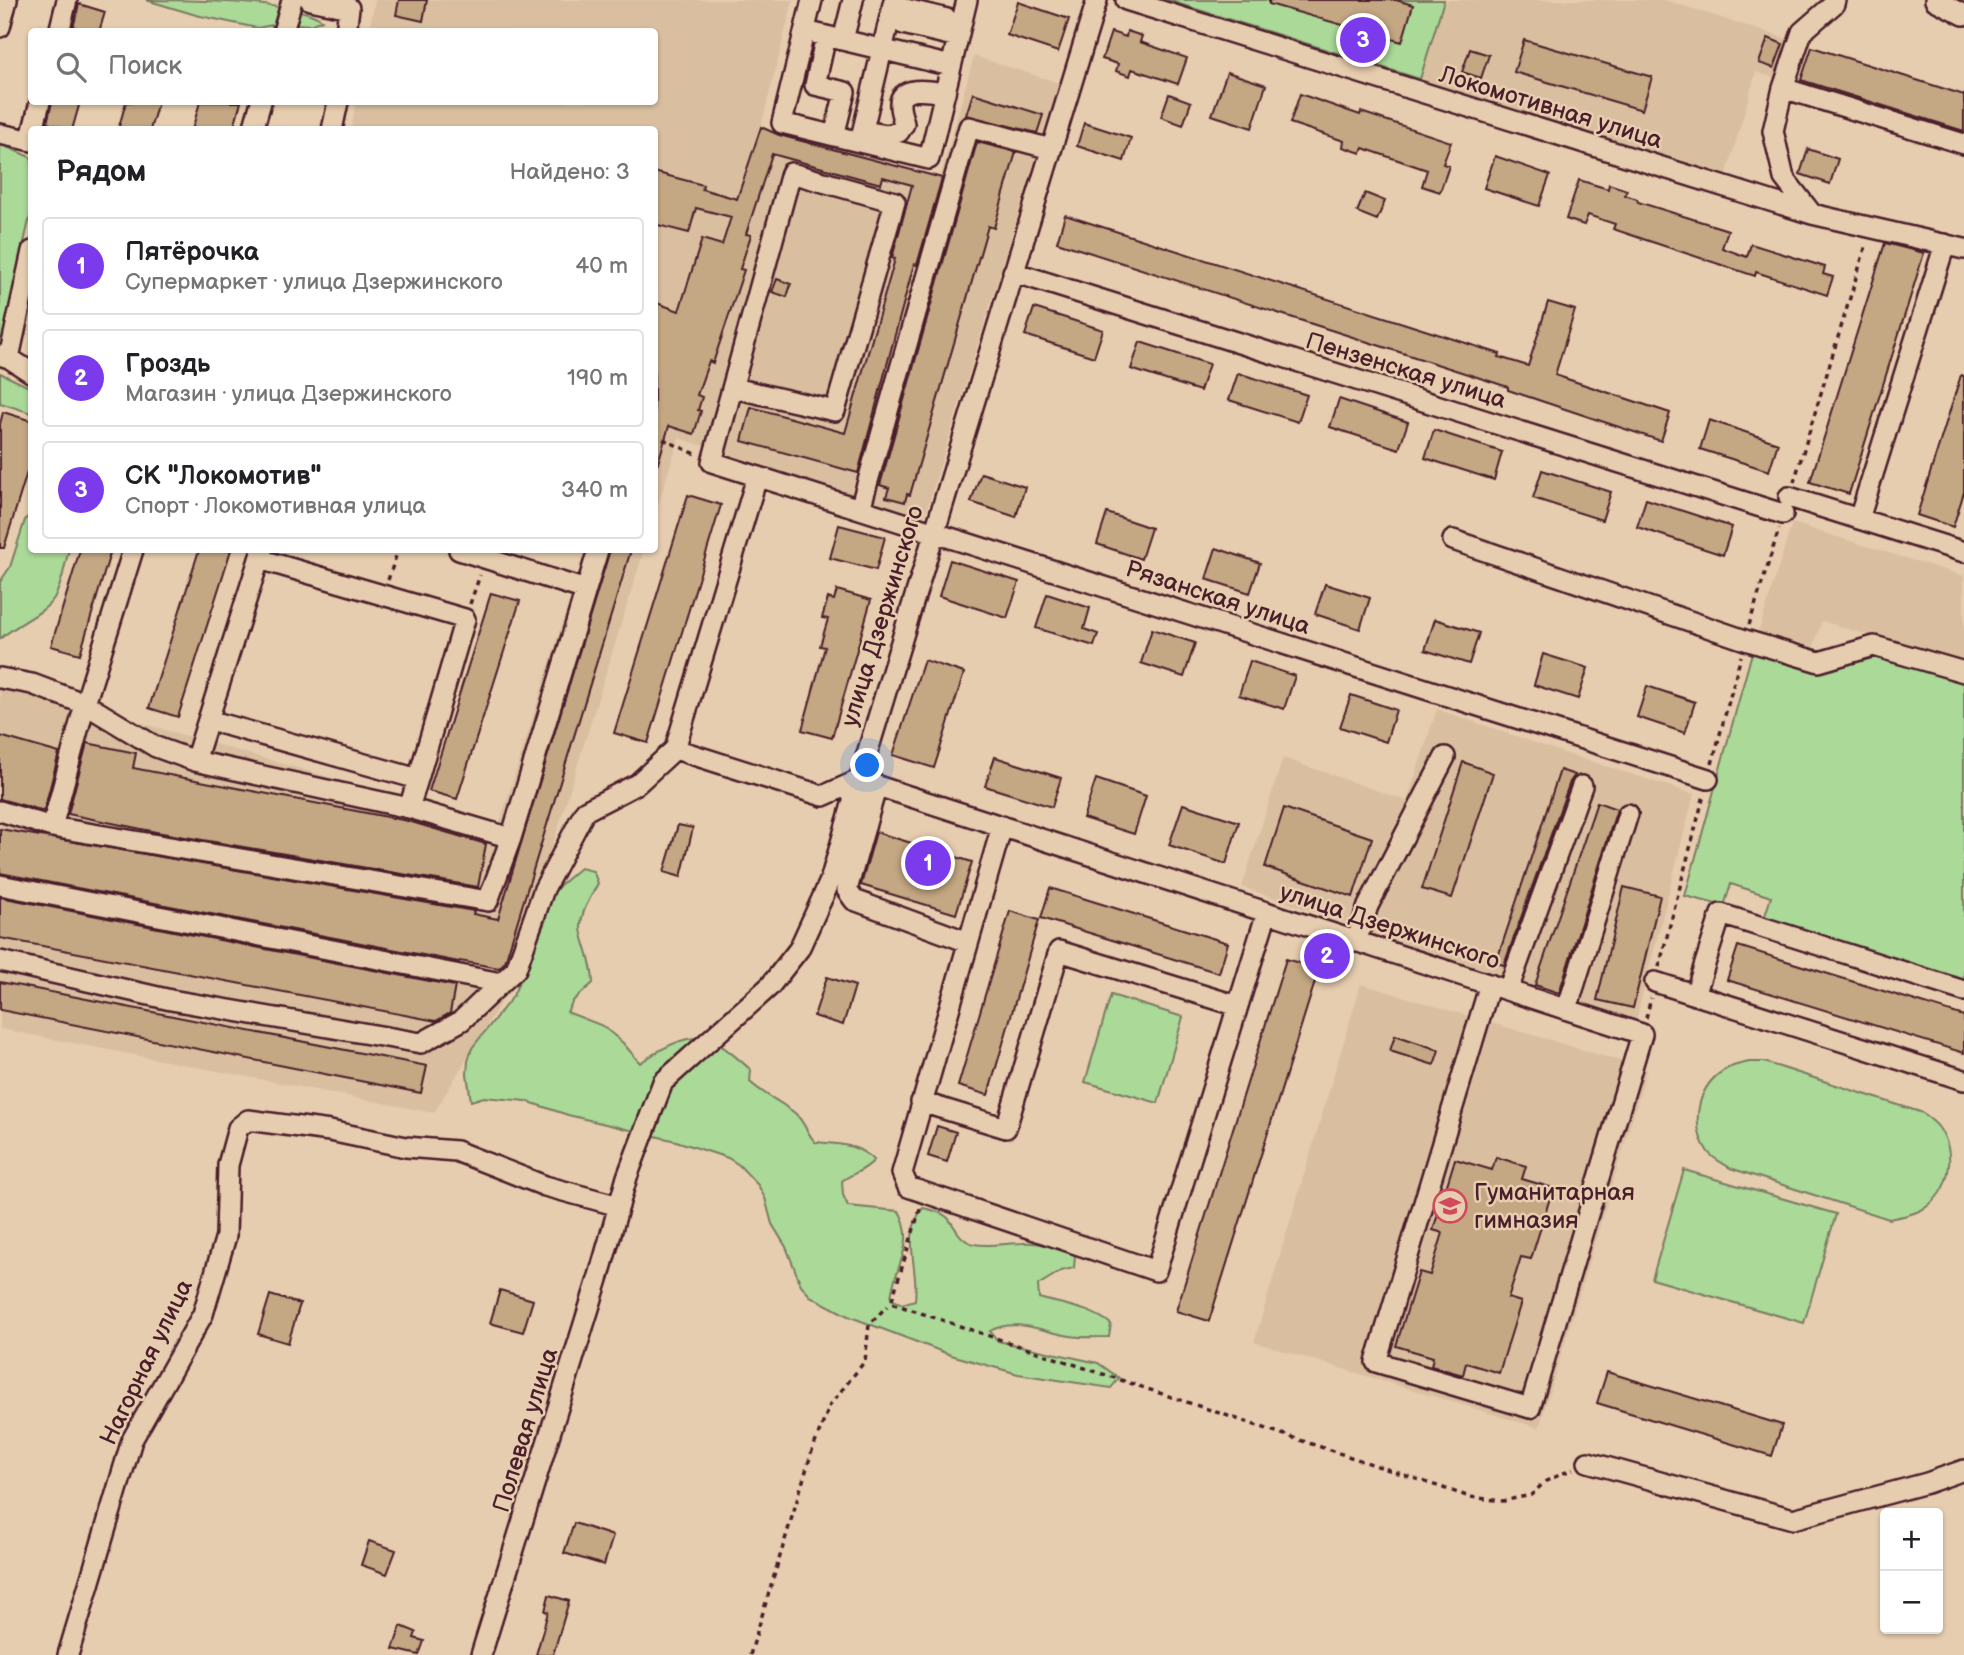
<!DOCTYPE html>
<html lang="ru">
<meta charset="utf-8">
<style>
:root{--surface:#fff;--page:#f2f2f2;--text:#202124;--muted:#757577;--line:#e0e0e0;--accent:#7c3aed}
body{margin:0;font-family:"Balsamiq Sans",sans-serif;background:var(--page);color:var(--text)}
.controls{position:absolute;right:21px;bottom:21px;display:grid;overflow:hidden;border-radius:7px;box-shadow:0 2px 5px #0004}
.controls button{width:63px;height:63px;display:grid;place-items:center;padding:0;border:0;border-bottom:2px solid var(--line);background:var(--surface);color:var(--text);font:35px sans-serif}
.you{position:absolute;left:868px;top:766px;width:24px;height:24px;margin:-18px;border:5px solid #fff;border-radius:50%;background:#1a73e8;box-shadow:0 0 0 10px #1a73e833}
.badge{display:grid;place-items:center;width:46px;height:46px;border-radius:50%;background:var(--accent);color:#fff;font-size:23px;font-weight:700}
.pin{position:absolute;translate:-50% -50%;border:4px solid #fff;box-shadow:0 2px 7px #0006}
.list{margin:0;padding:0;list-style:none}
h2{display:flex;justify-content:space-between;align-items:center;height:91px;margin:0;padding:0 28px;font-size:30px}
h2 small{font-size:23px;font-weight:400;color:var(--muted)}
.list li{display:grid;grid-template-columns:46px 1fr auto;gap:21px;align-items:center;box-sizing:border-box;height:98px;margin:0 14px 14px;padding:0 14px;border:2px solid var(--line);border-radius:7px}
.list b{display:block;font-size:26px;white-space:nowrap}
.list p{margin:0;font-size:23px;white-space:nowrap;color:var(--muted)}
.list em{font-size:23px;font-style:normal;color:var(--muted)}
.icon{flex:none;width:38px;height:38px;fill:none;stroke:currentColor;stroke-width:2;stroke-linecap:round;stroke-linejoin:round}
.map{position:relative;flex:none;width:1964px;height:1655px;overflow:hidden}
.search{position:absolute;background:var(--surface);box-shadow:0 2px 5px #0004;left:28px;top:28px;width:630px;height:77px;display:flex;align-items:center;gap:18px;box-sizing:border-box;padding:0 24px;border-radius:7px;color:var(--muted);font-size:26px}
.panel{position:absolute;background:var(--surface);box-shadow:0 2px 5px #0004;left:28px;top:126px;width:630px;height:427px;border-radius:7px}
.map>svg:first-child{display:block}
</style>
<div class="map">
<svg width="1964" height="1655" viewBox="0 0 1964 1655">
<rect width="100%" height="100%" fill="#e7cdaf"/>
<filter id="ink" filterUnits="userSpaceOnUse"><feTurbulence type="fractalNoise" baseFrequency=".0143" numOctaves="2"/><feDisplacementMap in="SourceGraphic" scale="14" xChannelSelector="R" yChannelSelector="G"/><feConvolveMatrix kernelMatrix="1 2 1 2 8 2 1 2 1" color-interpolation-filters="sRGB"/></filter>
<g filter="url(#ink)">
<!-- built -->
<path fill="#d9bfa0" d="M 375,0 L 793,0 L 761,127 L 940,178 L 974,56 L 1059,83 L 924,518 L 679,438 L 655,515 L 654,130 L 351,130 L 356,102 L 654,102 L 654,32 L 369,31 Z
M 1444,0 L 1665,0 L 1788,39 L 1778,79 L 1756,72 L 1726,176 L 1420,79 Z
M 1792,523 L 1964,576 L 1964,665 L 1822,621 L 1812,651 L 1758,634 Z
M 585,550 L 644,550 L 508,990 L 434,1113 L 0,1029 L 0,682 L 499,826 Z
M 1437,709 L 1564,753 L 1694,794 L 1636,1020 L 1489,973 L 1242,887 L 1283,758 L 1407,801 Z
M 1361,984 L 1647,1069 L 1539,1428 L 1254,1342 Z"/>
<!-- green -->
<path fill="#aad998" stroke="#7a7c62" stroke-width="2" d="M 146,0 C 185,0 296,0 322,20 L 310,25 L 283,23 L 257,28 L 196,15 Z
M 1167,0 L 1444,0 L 1420,79 Z
M 0,144 L 32,158 L 31,212 L 12,295 L 5,339 L 0,340 Z
M 0,373 L 31,388 L 31,413 L 0,403 Z
M 31,513 L 32,550 L 69,550 C 64,565 63,584 54,598 C 44,614 16,624 0,639 L 0,582 L 10,567 L 25,520 Z
M 1753,649 L 1817,669 L 1876,652 L 1964,677 L 1964,983 L 1764,919 L 1771,897 L 1731,884 L 1724,906 L 1685,896 Z
M 580,868 L 593,871 L 598,883 C 591,898 577,916 582,934 C 586,951 593,965 593,983 L 573,1001 L 567,1012 L 603,1026 L 623,1043 L 640,1063 C 657,1051 689,1031 711,1040 C 723,1045 741,1061 751,1070 L 750,1082 C 764,1095 782,1102 796,1114 C 804,1122 807,1133 815,1142 C 837,1144 856,1143 874,1160 C 864,1172 854,1172 842,1181 L 843,1195 L 848,1206 L 899,1211 C 918,1244 893,1267 891,1299 L 902,1304 L 915,1300 C 919,1268 901,1236 923,1208 C 932,1210 942,1212 948,1218 C 957,1229 959,1240 974,1244 C 990,1247 1007,1243 1023,1243 C 1040,1242 1060,1247 1075,1255 L 1074,1268 L 1061,1271 L 1038,1285 L 1039,1298 C 1064,1305 1091,1308 1111,1324 L 1109,1337 C 1096,1337 1083,1338 1070,1336 C 1044,1332 1015,1317 990,1331 L 998,1341 L 1098,1363 L 1119,1378 L 1111,1388 L 1018,1374 L 951,1355 L 848,1316 L 810,1296 L 801,1285 L 786,1247 L 772,1224 L 765,1198 L 758,1185 L 739,1165 L 728,1158 L 676,1141 L 568,1115 L 526,1101 L 484,1097 L 471,1101 L 467,1074 L 468,1061 L 472,1048 L 513,996 L 545,922 L 552,895 L 560,885 Z
M 1111,995 L 1183,1017 L 1158,1103 L 1085,1082 Z
M 1749,1062 L 1764,1062 L 1923,1113 C 1928,1118 1935,1122 1939,1128 C 1956,1150 1951,1186 1930,1204 C 1919,1214 1903,1216 1889,1219 L 1730,1168 C 1723,1163 1713,1159 1708,1152 C 1689,1124 1697,1084 1728,1068 C 1734,1065 1742,1064 1749,1062 Z
M 1684,1170 L 1836,1214 L 1804,1323 L 1652,1279 Z"/>
<!-- building -->
<path fill="#c4a783" stroke="#4a1f2b" stroke-width="2" d="M 399,0 L 427,0 L 423,21 L 396,15 Z
M 1269,0 L 1396,0 L 1413,5 L 1402,42 L 1269,4 Z
M 1018,2 L 1069,19 L 1058,52 L 1007,35 Z
M 79,4 L 105,12 L 99,32 L 72,32 Z
M 1127,31 L 1142,36 L 1140,42 L 1187,58 L 1178,84 L 1132,69 L 1130,76 L 1116,71 L 1118,64 L 1102,59 L 1111,32 L 1126,37 Z
M 1768,38 L 1783,44 L 1774,68 L 1759,63 Z
M 1524,40 L 1652,77 L 1642,110 L 1514,72 Z
M 1812,47 L 1964,95 L 1964,131 L 1801,80 Z
M 1470,49 L 1489,55 L 1481,78 L 1462,72 Z
M 1227,72 L 1266,85 L 1252,128 L 1212,115 Z
M 973,93 L 1043,115 L 1037,133 L 966,115 Z
M 1169,94 L 1191,102 L 1183,125 L 1161,117 Z
M 1300,94 L 1360,115 L 1361,112 L 1451,142 L 1443,164 L 1449,166 L 1440,192 L 1422,186 L 1427,170 L 1363,148 L 1361,153 L 1343,147 L 1344,141 L 1290,123 Z
M 52,102 L 80,102 L 72,130 L 47,123 Z
M 126,102 L 158,102 L 150,130 L 118,130 Z
M 200,102 L 241,102 L 233,130 L 192,130 Z
M 1084,123 L 1131,138 L 1124,161 L 1077,146 Z
M 761,127 L 779,135 L 942,178 L 917,265 L 914,264 L 858,473 L 742,441 L 751,407 L 845,433 L 895,259 L 892,258 L 912,185 L 883,177 L 881,184 L 772,154 L 746,234 L 751,235 L 740,269 L 744,270 L 713,363 L 709,361 L 697,395 L 702,397 L 698,410 L 701,411 L 694,434 L 669,426 L 658,463 L 654,462 L 654,302 L 679,311 L 702,239 L 722,245 L 731,217 L 696,208 L 689,233 L 654,224 L 654,172 L 703,185 L 702,189 L 737,199 Z
M 977,142 L 1016,152 L 994,228 L 988,226 L 910,495 L 907,494 L 905,502 L 886,497 L 889,488 L 880,485 Z
M 1808,149 L 1838,159 L 1830,184 L 1800,174 Z
M 1495,156 L 1550,175 L 1539,206 L 1484,188 Z
M 1579,180 L 1608,189 L 1609,184 L 1627,190 L 1625,195 L 1637,199 L 1638,202 L 1728,230 L 1722,248 L 1747,257 L 1751,244 L 1825,267 L 1823,274 L 1833,277 L 1827,295 L 1756,272 L 1755,276 L 1646,240 L 1613,229 L 1615,224 L 1588,215 L 1584,225 L 1566,219 Z
M 1365,193 L 1385,201 L 1377,220 L 1357,212 Z
M 1065,215 L 1500,354 L 1499,357 L 1528,366 L 1548,302 L 1575,310 L 1555,375 L 1670,413 L 1661,441 L 1508,390 L 1508,387 L 1057,242 Z
M 1885,243 L 1924,253 L 1849,494 L 1810,482 Z
M 777,279 L 791,284 L 787,297 L 772,292 Z
M 1034,308 L 1103,330 L 1094,357 L 1025,335 Z
M 1140,342 L 1209,364 L 1200,391 L 1131,369 Z
M 1238,373 L 1307,395 L 1298,422 L 1229,400 Z
M 1961,375 L 1964,376 L 1964,492 L 1953,527 L 1917,515 Z
M 1339,399 L 1408,422 L 1399,449 L 1330,427 Z
M 3,412 L 32,421 L 32,456 L 4,548 L 0,548 L 0,424 Z
M 1709,420 L 1778,443 L 1769,471 L 1700,449 Z
M 1434,430 L 1502,452 L 1494,480 L 1425,458 Z
M 1542,470 L 1611,492 L 1602,520 L 1533,498 Z
M 981,473 L 1025,487 L 1016,517 L 971,502 Z
M 688,495 L 721,505 L 648,743 L 614,733 Z
M 1646,499 L 1732,527 L 1723,555 L 1637,527 Z
M 1107,513 L 1151,528 L 1141,559 L 1097,544 Z
M 839,525 L 885,537 L 876,570 L 830,558 Z
M 1216,548 L 1260,563 L 1250,593 L 1206,579 Z
M 80,550 L 111,550 L 80,654 L 51,646 Z
M 199,550 L 231,550 L 178,717 L 149,708 Z
M 610,550 L 631,550 L 505,962 L 499,968 L 460,961 L 459,962 L 0,873 L 0,829 L 474,911 L 473,914 L 498,919 Z
M 950,560 L 1019,582 L 1007,618 L 939,596 Z
M 1325,584 L 1370,598 L 1360,629 L 1315,614 Z
M 837,590 L 871,600 L 832,738 L 802,730 L 825,647 L 820,646 L 828,619 L 822,618 L 828,598 L 834,600 Z
M 491,593 L 520,601 L 457,799 L 429,791 Z
M 1047,594 L 1090,608 L 1084,629 L 1098,634 L 1094,646 L 1036,628 Z
M 1435,619 L 1479,633 L 1469,664 L 1425,650 Z
M 1152,629 L 1195,643 L 1184,677 L 1141,663 Z
M 1543,654 L 1588,668 L 1578,699 L 1534,685 Z
M 924,660 L 964,673 L 934,768 L 893,755 Z
M 1250,661 L 1295,676 L 1284,709 L 1239,695 Z
M 1647,686 L 1695,702 L 1685,733 L 1637,717 Z
M 1351,695 L 1396,710 L 1386,742 L 1340,727 Z
M 0,736 L 59,753 L 44,811 L 0,799 Z
M 87,743 L 136,753 L 133,768 L 408,821 L 486,844 L 478,887 L 156,832 L 68,814 Z
M 995,757 L 1061,778 L 1052,807 L 985,786 Z
M 1463,762 L 1493,773 L 1452,898 L 1422,889 Z
M 1560,770 L 1575,775 L 1570,782 L 1504,965 L 1496,963 Z
M 1096,779 L 1146,796 L 1134,834 L 1083,818 Z
M 1597,802 L 1617,809 L 1559,993 L 1535,985 Z
M 1183,804 L 1239,822 L 1226,864 L 1169,845 Z
M 1284,808 L 1372,838 L 1353,897 L 1265,867 Z
M 678,825 L 693,828 L 681,877 L 664,872 Z
M 876,832 L 972,862 L 956,914 L 861,885 Z
M 1624,887 L 1660,896 L 1633,1008 L 1597,1000 Z
M 1050,888 L 1228,943 L 1219,973 L 1041,918 Z
M 0,897 L 455,986 L 450,1013 L 436,1021 L 0,938 Z
M 1010,911 L 1039,920 L 988,1095 L 958,1086 Z
M 1316,944 L 1342,952 L 1337,967 L 1312,960 Z
M 1738,946 L 1964,1016 L 1964,1053 L 1727,980 Z
M 1286,959 L 1319,969 L 1209,1321 L 1176,1311 Z
M 827,977 L 855,986 L 843,1025 L 814,1016 Z
M 0,982 L 427,1066 L 421,1093 L 0,1010 Z
M 1395,1035 L 1439,1050 L 1434,1065 L 1390,1051 Z
M 937,1126 L 956,1132 L 947,1162 L 928,1156 Z
M 1496,1157 L 1526,1166 L 1522,1179 L 1553,1188 L 1531,1259 L 1521,1257 L 1508,1298 L 1521,1302 L 1499,1373 L 1466,1363 L 1463,1375 L 1431,1366 L 1433,1357 L 1396,1346 L 1419,1272 L 1430,1275 L 1443,1233 L 1433,1230 L 1455,1159 L 1492,1170 Z
M 500,1290 L 533,1300 L 523,1332 L 490,1323 Z
M 270,1295 L 300,1304 L 288,1343 L 258,1334 Z
M 1607,1372 L 1782,1425 L 1772,1456 L 1597,1403 Z
M 574,1523 L 613,1536 L 604,1565 L 564,1553 Z
M 369,1541 L 396,1550 L 387,1574 L 361,1565 Z
M 549,1595 L 569,1601 L 553,1655 L 536,1655 L 548,1612 L 545,1611 Z
M 401,1626 L 416,1632 L 414,1638 L 424,1641 L 419,1655 L 393,1649 Z"/>
<g fill="none" stroke-linecap="round" stroke-linejoin="round">
<defs>
<path id="minor" d="M 310,0 L 349,8 L 346,32
M 812,0 L 782,123 L 929,159 L 967,0
M 1097,0 L 859,780 L 1642,1034 L 1530,1408 L 1376,1362 L 1490,984
M 1126,0 L 1812,214 L 1964,249
M 1935,0 L 1964,15
M 893,6 L 947,19
M 903,24 L 958,37
M 0,27 L 7,0
M 805,31 L 951,66
M 59,32 L 67,0
M 283,32 L 292,0
M 826,36 L 815,85 L 845,92 L 834,136
M 843,40 L 853,0
M 1783,88 L 1964,144
M 33,130 L 40,102
M 253,130 L 261,102
M 332,130 L 338,102
M 864,131 L 887,135 L 899,132 L 904,124 C 903,118 900,112 900,106 C 898,84 932,91 945,93
M 0,134 L 32,141
M 860,142 L 894,0
M 1812,214 L 1784,178 L 1773,131 L 1783,88 L 1802,32 L 1834,4 L 1835,0
M 1013,272 L 1783,514
M 0,355 L 9,358 L 32,373
M 9,358 L 32,251
M 734,388 L 835,411 L 895,202 L 791,173 L 712,462 L 1708,779
M 1789,497 L 1964,552
M 860,509 L 969,127 L 1051,149
M 1859,519 L 1945,244
M 1453,540 L 1745,640 L 1819,662 L 1874,646 L 1964,672
M 459,550 L 586,590
M 0,678 L 32,684 L 85,704 L 156,747 L 195,761 L 262,550
M 208,720 L 418,779 L 465,619 L 259,559
M 675,749 L 757,477
M 195,761 L 409,808
M 418,779 L 409,808 L 511,838 L 598,550
M 877,785 L 847,890 L 854,900 L 968,942
M 0,811 L 52,827 L 488,901 L 511,838
M 1002,826 L 902,1173 L 908,1187 L 1156,1271 L 1267,912
M 52,827 L 85,704 L 133,550
M 0,885 L 501,983 L 516,969 L 544,889 L 585,811 L 637,784 L 675,749 L 823,796 L 859,780
M 1356,942 L 1368,906 L 1445,757
M 0,961 L 171,1000 L 421,1043 L 461,1021 L 501,983
M 1655,982 L 1964,1080
M 1508,990 L 1582,786
M 1695,995 L 1721,914 L 1964,991
M 1567,1009 L 1628,814
M 921,1102 L 1006,1128 L 1059,951 L 1238,1006
M 1588,1462 L 1793,1519 L 1927,1483 L 1964,1470
M 68,1655 L 132,1440 L 203,1314 L 226,1236 L 228,1165 L 238,1128 L 248,1120 L 330,1131 L 406,1147 L 456,1151 L 545,1186 L 619,1206
M 481,1655 L 599,1276 L 627,1177 L 663,1082 L 770,986 L 799,949 L 830,881 L 859,780"/>
</defs>
<!-- minor casing -->
<use href="#minor" stroke="#4a1f2b" stroke-width="24"/>
<!-- path -->
<path stroke="#4a1f2b" stroke-width="3.5" stroke-dasharray="5 5" stroke-linecap="butt" d="M 654,435 L 698,455
M 1794,482 L 1866,245
M 388,580 L 398,550
M 470,604 L 480,575
M 1749,625 L 1779,529
M 1712,764 L 1741,656
M 1659,967 L 1704,795
M 1646,1018 L 1651,998
M 920,1209 L 891,1303 L 1470,1497 L 1503,1501 L 1531,1495 L 1546,1481 L 1573,1469
M 750,1655 L 812,1451 L 830,1405 L 865,1361 L 869,1325 L 887,1306"/>
<!-- minor -->
<use href="#minor" stroke="#e7cdaf" stroke-width="19"/>
</g>
</g>
<!-- icons -->
<defs>
<symbol id="school-ring" viewBox="-11 -11 22 22"><circle r="9.5" fill="#e7cdaf" stroke="#d1495b" stroke-width="1.5"/><path d="M0-5L7-2L0 1L-7-2ZM-4 1L0 2.5L4 1V4Q0 6-4 4Z" fill="#d1495b"/></symbol>
</defs>
<g fill-rule="evenodd">
<use href="#school-ring" x="1431" y="1187" width="38" height="38"/>
</g>
<g text-anchor="middle" stroke-width="5" stroke-linejoin="round" paint-order="stroke">
<!-- street labels -->
<g font-size="24" fill="#4a1f2b" stroke="#e7cdaf">
<text transform="translate(1551 107) rotate(17)" y="8">Локомотивная улица</text>
<text transform="translate(1406 370) rotate(17)" y="8">Пензенская улица</text>
<text transform="translate(1218 597) rotate(18)" y="8">Рязанская улица</text>
<text transform="translate(882 616) rotate(-73)" y="8">улица Дзержинского</text>
<text transform="translate(1390 926) rotate(18)" y="8">улица Дзержинского</text>
<text transform="translate(146 1362) rotate(-64)" y="8">Нагорная улица</text>
<text transform="translate(525 1430) rotate(-73)" y="8">Полевая улица</text>
</g>
<!-- poi labels -->
<g font-size="24" fill="#4a1f2b" stroke="#e7cdaf" text-anchor="start">
<text x="1474" y="1200">Гуманитарная<tspan x="1474" dy="28">гимназия</tspan></text>
</g>
</g>
</svg>
<div class="controls">
<button>+</button>
<button>−</button>
</div>
<div class="you"></div>
<div class="pin badge" style="left:928px;top:863px">1</div>
<div class="pin badge" style="left:1327px;top:956px">2</div>
<div class="pin badge" style="left:1363px;top:40px">3</div>
<div class="search"><svg class="icon" aria-label="search" viewBox="0 0 24 24"><circle cx="10" cy="10" r="6"/><path d="M15 15l6 6"/></svg>Поиск</div>
<section class="panel">
<h2>Рядом<small>Найдено: 3</small></h2>
<ul class="list">
<li><span class="badge">1</span><div><b>Пятёрочка</b><p>Супермаркет · улица Дзержинского</p></div><em>40 m</em></li>
<li><span class="badge">2</span><div><b>Гроздь</b><p>Магазин · улица Дзержинского</p></div><em>190 m</em></li>
<li><span class="badge">3</span><div><b>СК &quot;Локомотив&quot;</b><p>Спорт · Локомотивная улица</p></div><em>340 m</em></li>
</ul>
</section>
</div>
